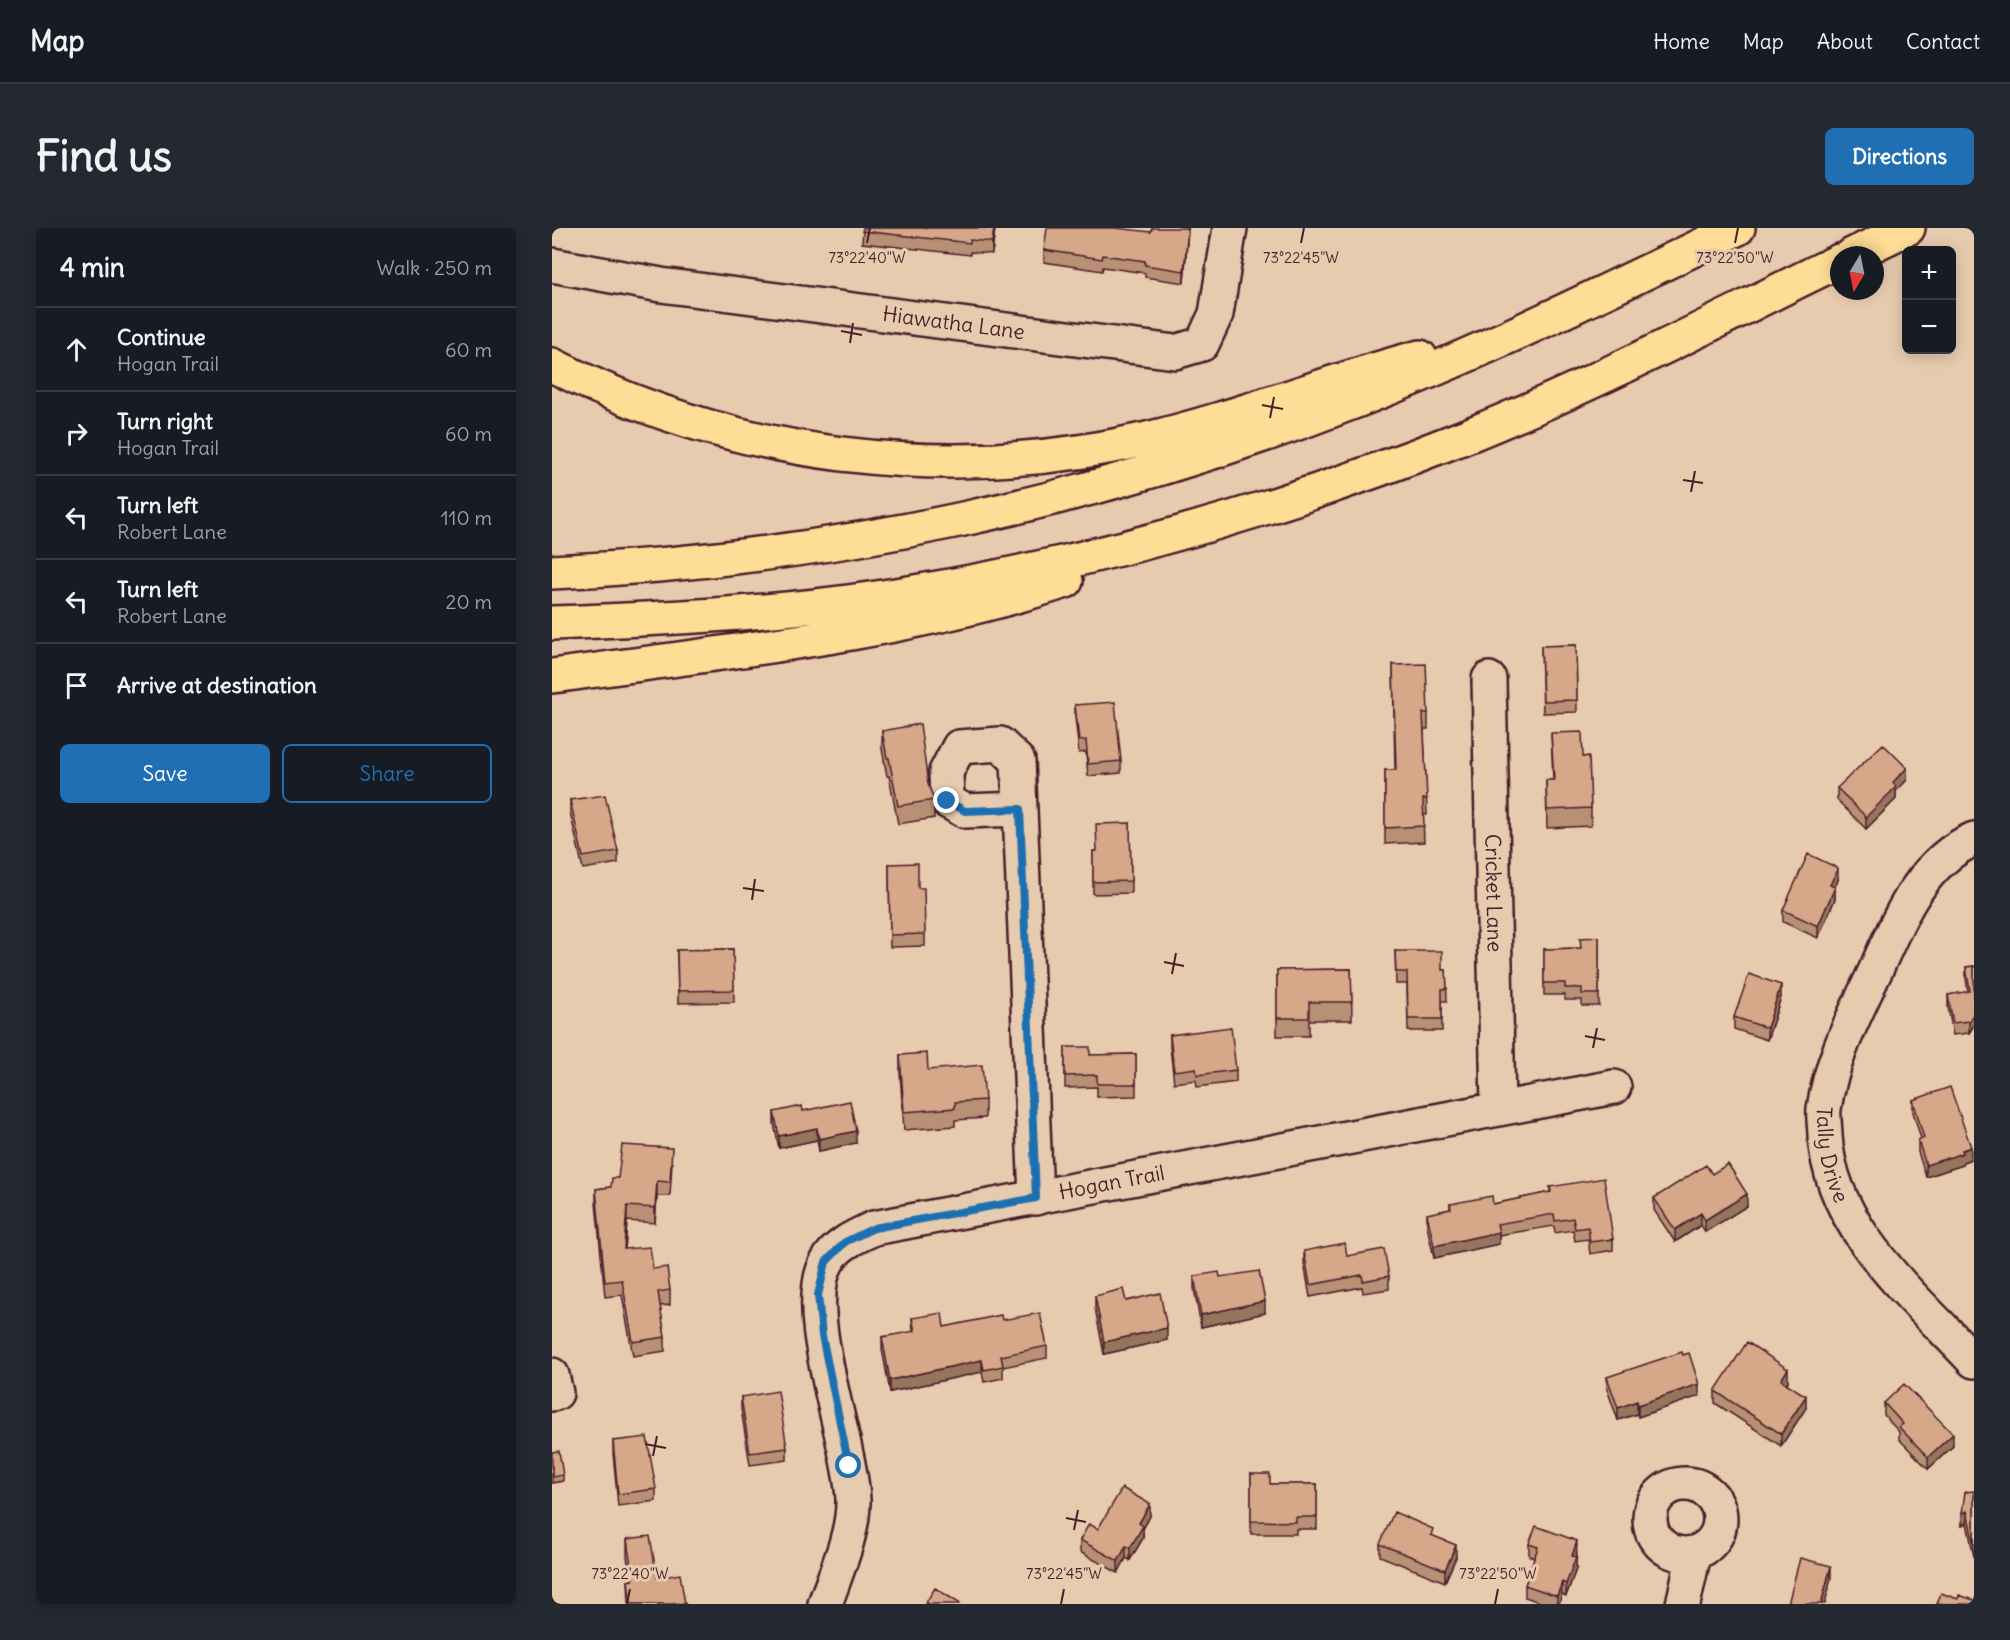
<!DOCTYPE html>
<meta charset="utf-8">
<style>
:root{--surface:#171b24;--page:#242831;--text:#f1f3f6;--muted:#9ea1a6;--line:#363941;--accent:#1f6fb2}
body{margin:0;font-family:Delius,sans-serif;background:var(--page);color:var(--text)}
.controls{position:absolute;right:18px;top:18px;display:grid;overflow:hidden;border-radius:9px;box-shadow:0 3px 15px #0003}
.controls button{width:54px;height:54px;display:grid;place-items:center;padding:0;border:0;border-bottom:2px solid var(--line);background:var(--surface);color:var(--text);font:30px sans-serif}
.compass{position:absolute;left:1278px;top:18px;width:54px;height:54px;border-radius:50%;background:var(--surface);box-shadow:0 3px 15px #0003;rotate:190deg}
.stop{position:absolute;width:18px;height:18px;margin:-14px;border:4px solid #1f6fb2;border-radius:50%;background:#fff}
.stop.end{background:#1f6fb2;border-color:#fff;box-shadow:0 2px 6px #0008}
.list{margin:0;padding:0;list-style:none}
h2{display:flex;justify-content:space-between;align-items:center;height:78px;margin:0;padding:0 24px;font-size:26px}
h2 small{font-size:20px;font-weight:400;color:var(--muted)}
.list li{display:grid;grid-template-columns:39px 1fr auto;gap:18px;align-items:center;box-sizing:border-box;height:84px;padding:0 24px;border-top:2px solid var(--line)}
.list b{display:block;font-size:22px;white-space:nowrap}
.list p{margin:0;font-size:20px;white-space:nowrap;color:var(--muted)}
.list em{font-size:20px;font-style:normal;color:var(--muted)}
.actions{display:flex;gap:12px;padding:18px 24px}
.actions a{flex:1;padding:14px 0;border:2px solid var(--accent);border-radius:9px;text-align:center;font-size:21px;color:var(--accent)}
.actions .main{background:var(--accent);color:#fff}
.icon{flex:none;width:33px;height:33px;fill:none;stroke:currentColor;stroke-width:2;stroke-linecap:round;stroke-linejoin:round}
.map{position:relative;flex:none;width:1422px;height:1376px;overflow:hidden;border-radius:9px}
header{display:flex;align-items:center;gap:36px;box-sizing:border-box;height:84px;padding:0 30px;background:var(--surface);border-bottom:2px solid var(--line)}
header strong{font-size:28px}
nav{display:flex;gap:33px;margin-inline-start:auto;font-size:21px}
.intro{display:flex;align-items:center;justify-content:space-between;box-sizing:border-box;height:144px;padding:0 36px}
h1{margin:0;font-size:42px}
.button{padding:15px 27px;border-radius:9px;background:var(--accent);color:#fff;font-size:21px;font-weight:700}
main{display:flex;gap:36px;padding:0 36px}
aside{flex:1;background:var(--surface);border-radius:9px;box-shadow:0 3px 15px #0003}
.map>svg:first-child{display:block}
</style>
<header>
<strong>Map</strong>
<nav><a>Home</a><a>Map</a><a>About</a><a>Contact</a></nav>
</header>
<div class="intro"><h1>Find us</h1><a class="button">Directions</a></div>
<main>
<aside>
<h2>4 min<small>Walk · 250 m</small></h2>
<ul class="list">
<li><svg class="icon" aria-label="ahead" viewBox="0 0 24 24"><path d="M12 20V5M6 11l6-6 6 6"/></svg><div><b>Continue</b><p>Hogan Trail</p></div><em>60 m</em></li>
<li><svg class="icon" aria-label="right" viewBox="0 0 24 24"><path d="M7 20v-9h11M14 6l5 5-5 5"/></svg><div><b>Turn right</b><p>Hogan Trail</p></div><em>60 m</em></li>
<li><svg class="icon" aria-label="left" viewBox="0 0 24 24"><path d="M17 20v-9H6M10 6l-5 5 5 5"/></svg><div><b>Turn left</b><p>Robert Lane</p></div><em>110 m</em></li>
<li><svg class="icon" aria-label="left" viewBox="0 0 24 24"><path d="M17 20v-9H6M10 6l-5 5 5 5"/></svg><div><b>Turn left</b><p>Robert Lane</p></div><em>20 m</em></li>
<li><svg class="icon" aria-label="arrive" viewBox="0 0 24 24"><path d="M6 21V4h12l-3 4 3 4H6"/></svg><div><b>Arrive at destination</b></div></li>
</ul>
<div class="actions"><a class="main">Save</a><a>Share</a></div>
</aside>
<div class="map">
<svg width="1422" height="1376" viewBox="0 0 1422 1376">
<rect width="100%" height="100%" fill="#e7cbae"/>
<filter id="ink" filterUnits="userSpaceOnUse"><feTurbulence type="fractalNoise" baseFrequency=".0167" numOctaves="2"/><feDisplacementMap in="SourceGraphic" scale="12" xChannelSelector="R" yChannelSelector="G"/><feConvolveMatrix kernelMatrix="1 2 1 2 8 2 1 2 1" color-interpolation-filters="sRGB"/></filter>
<g filter="url(#ink)">
<g fill="none" stroke-linecap="round" stroke-linejoin="round">
<defs>
<g id="minor">
<path id="s1" d="M 0,37 L 109,57 L 623,124 L 650,116 L 664,86 L 678,0"/>
<path id="s2" d="M 937,451 L 946,879"/>
<path d="M 468,581 L 413,583 L 395,573 L 394,544 L 407,519 L 448,516 L 466,533 L 468,581 L 484,970"/>
<path id="s3" d="M 1422,611 C 1370,634 1348,688 1326,737 C 1305,783 1279,830 1272,881 C 1271,889 1273,899 1273,908 C 1279,1002 1362,1068 1422,1133"/>
<path d="M 0,1147 L 4,1165 L 0,1166"/>
<circle cx="1133" cy="1291" r="35"/>
<path id="s4" d="M 273,1376 C 284,1344 302,1305 301,1271 C 298,1211 247,1082 275,1034 C 285,1016 305,1008 322,1000 L 1062,859"/>
<path d="M 1131,1376 L 1142,1326"/>
</g>
<path id="highway" d="M 1300,27 L 1356,0
M 0,137 C 182,230 396,257 595,211 C 688,189 776,153 868,129
M 0,344 C 275,332 547,273 804,173 C 934,123 1060,60 1186,0
M 0,395 C 106,391 213,386 318,371 C 522,341 721,285 912,209 C 1040,158 1163,93 1287,33
M 0,448 C 172,424 348,407 514,353"/>
</defs>
<!-- minor casing -->
<use href="#minor" stroke="#4a1f2b" stroke-width="38"/>
<!-- highway casing -->
<use href="#highway" stroke="#4a1f2b" stroke-width="38"/>
<!-- minor -->
<use href="#minor" stroke="#e7cbae" stroke-width="33"/>
<!-- highway -->
<use href="#highway" stroke="#fedd96" stroke-width="33"/>
</g>
<!-- wall -->
<path fill="#b89075" stroke="#4a1f2b" stroke-width="1.5" d="M 311,0 L 443,0 L 440,26 L 418,24 L 418,27 L 310,15 Z
M 636,0 L 632,55 L 593,49 L 593,45 L 551,39 L 550,43 L 492,34 L 492,22 L 599,4 Z
M 1024,417 L 1025,484 L 991,485 L 989,418 Z
M 841,437 L 876,485 L 876,501 L 872,501 L 875,587 L 871,587 L 872,614 L 833,616 L 833,542 L 843,542 Z
M 523,477 L 569,533 L 569,545 L 536,548 L 534,524 L 527,525 L 523,489 Z
M 330,503 L 376,556 L 382,572 L 382,590 L 346,596 L 337,548 L 335,548 L 330,521 Z
M 999,505 L 1031,529 L 1039,580 L 1039,598 L 995,600 L 994,552 L 1001,552 Z
M 1355,552 L 1344,563 L 1344,571 L 1314,601 L 1285,572 L 1285,560 Z
M 18,572 L 66,623 L 66,635 L 31,641 L 18,584 Z
M 578,595 L 579,665 L 541,666 L 541,623 L 545,623 Z
M 337,636 L 366,660 L 373,706 L 373,718 L 338,719 Z
M 1286,652 L 1283,659 L 1283,671 L 1266,710 L 1231,694 L 1231,682 Z
M 1047,709 L 1047,778 L 1030,778 L 1030,772 L 1013,772 L 1013,767 L 992,767 L 992,721 L 1028,720 Z
M 181,721 L 182,774 L 126,775 L 125,722 Z
M 843,723 L 890,742 L 894,742 L 895,773 L 890,773 L 890,803 L 856,803 L 855,756 L 844,756 Z
M 1422,738 L 1422,797 L 1417,805 L 1401,807 L 1396,779 L 1396,767 L 1416,764 L 1414,751 L 1414,739 Z
M 799,741 L 800,792 L 757,792 L 757,808 L 725,808 L 725,742 Z
M 1229,769 L 1215,812 L 1182,801 L 1182,789 Z
M 618,807 L 684,842 L 684,854 L 645,859 L 644,852 L 622,855 L 618,819 Z
M 513,819 L 538,827 L 584,826 L 584,868 L 545,869 L 545,859 L 513,860 Z
M 348,827 L 433,872 L 433,890 L 403,892 L 403,898 L 352,902 L 348,845 Z
M 1361,872 L 1419,931 L 1411,934 L 1411,937 L 1374,949 L 1366,924 L 1366,912 L 1369,911 L 1361,884 Z
M 251,883 L 304,915 L 267,923 L 265,912 L 227,920 L 222,896 L 222,884 Z
M 120,935 L 118,968 L 105,968 L 103,995 L 75,993 L 73,1021 L 101,1041 L 118,1062 L 118,1077 L 108,1078 L 113,1109 L 113,1123 L 81,1128 L 70,1067 L 53,1069 L 44,975 L 44,961 L 59,959 L 66,950 Z
M 1160,946 L 1195,978 L 1153,1004 L 1149,997 L 1123,1014 L 1102,982 L 1102,970 Z
M 998,959 L 1061,1011 L 1061,1022 L 1038,1026 L 1036,1011 L 1023,1013 L 1021,1002 L 1003,1005 L 1002,998 L 947,1007 L 947,1016 L 882,1030 L 875,998 L 875,986 L 898,981 L 898,976 L 941,976 L 998,964 Z
M 752,1023 L 795,1028 L 837,1048 L 837,1061 L 811,1065 L 810,1059 L 758,1069 L 752,1035 Z
M 642,1048 L 668,1049 L 713,1085 L 649,1099 L 642,1060 Z
M 543,1068 L 574,1073 L 615,1112 L 552,1126 L 543,1080 Z
M 360,1090 L 392,1099 L 450,1092 L 495,1118 L 495,1130 L 451,1139 L 451,1150 L 432,1154 L 430,1144 L 338,1164 L 330,1121 L 330,1109 L 361,1104 Z
M 1055,1149 L 1147,1168 L 1086,1189 L 1085,1186 L 1066,1192 L 1055,1161 Z
M 1236,1153 L 1235,1156 L 1254,1180 L 1229,1218 L 1163,1175 L 1163,1163 Z
M 189,1169 L 235,1220 L 235,1232 L 198,1237 L 189,1181 Z
M 1332,1175 L 1401,1218 L 1376,1241 L 1347,1211 L 1347,1204 L 1332,1187 Z
M 61,1213 L 104,1261 L 104,1273 L 66,1278 L 61,1225 Z
M 0,1224 L 11,1247 L 11,1253 L 0,1255 Z
M 699,1246 L 718,1256 L 765,1256 L 765,1301 L 744,1301 L 744,1306 L 699,1306 Z
M 1422,1263 L 1422,1329 L 1415,1295 L 1410,1297 Z
M 598,1288 L 591,1301 L 591,1310 L 578,1332 L 574,1330 L 566,1345 L 528,1324 L 528,1312 L 546,1301 Z
M 881,1308 L 904,1329 L 893,1354 L 828,1328 L 828,1316 Z
M 75,1311 L 105,1350 L 133,1376 L 77,1376 L 76,1353 L 79,1353 L 75,1329 Z
M 977,1316 L 1025,1325 L 1024,1329 L 1024,1341 L 1014,1368 L 1010,1366 L 1007,1376 L 993,1376 L 973,1369 L 973,1357 L 982,1330 L 977,1328 Z"/>
<!-- shaded-wall -->
<path fill="#96755f" stroke="#4a1f2b" stroke-width="1.5" d="M 442,0 L 443,0 L 440,26 L 440,14 Z
M 636,0 L 632,55 L 632,43 Z
M 1355,540 L 1355,552 L 1344,563 L 1344,571 L 1314,601 L 1314,589 L 1341,554 Z
M 1286,640 L 1286,652 L 1278,669 L 1278,657 Z
M 1283,659 L 1283,671 L 1266,710 L 1266,698 Z
M 1229,757 L 1229,769 L 1215,812 L 1215,800 Z
M 1422,785 L 1422,797 L 1417,805 L 1417,793 Z
M 265,900 L 265,912 L 227,920 L 227,908 Z
M 304,903 L 304,915 L 267,923 L 267,911 Z
M 1419,919 L 1419,931 L 1411,934 L 1411,937 L 1374,949 L 1374,937 Z
M 105,953 L 105,968 L 103,995 L 103,980 Z
M 1195,966 L 1195,978 L 1153,1004 L 1153,992 Z
M 75,978 L 75,993 L 72,1036 L 72,1021 Z
M 1149,985 L 1149,997 L 1123,1014 L 1123,1002 Z
M 947,1004 L 947,1016 L 882,1030 L 882,1018 Z
M 713,1073 L 713,1085 L 649,1099 L 649,1087 Z
M 615,1100 L 615,1112 L 552,1126 L 552,1114 Z
M 430,1132 L 430,1144 L 338,1164 L 338,1152 Z
M 1236,1141 L 1236,1153 L 1229,1164 L 1229,1152 Z
M 1147,1156 L 1147,1168 L 1086,1189 L 1086,1177 Z
M 1254,1168 L 1254,1180 L 1229,1218 L 1229,1206 Z
M 1085,1173 L 1085,1186 L 1066,1192 L 1066,1180 Z
M 1401,1206 L 1401,1218 L 1376,1241 L 1376,1229 Z
M 598,1276 L 598,1288 L 591,1301 L 591,1310 L 578,1332 L 578,1320 L 587,1295 Z
M 1415,1283 L 1415,1295 L 1410,1297 L 1410,1285 Z
M 1025,1313 L 1024,1341 L 1014,1368 L 1014,1356 L 1020,1328 Z
M 904,1317 L 904,1329 L 893,1354 L 893,1342 Z
M 574,1318 L 574,1330 L 566,1345 L 566,1333 Z
M 1279,1338 L 1279,1350 L 1273,1376 L 1269,1376 Z
M 1010,1354 L 1010,1366 L 1007,1376 L 1005,1376 L 1005,1368 Z"/>
<!-- building -->
<path fill="#d6a788" stroke="#4a1f2b" stroke-width="1.5" d="M 311,0 L 442,0 L 440,14 L 418,12 L 418,15 L 310,3 Z
M 495,0 L 563,0 L 599,4 L 600,0 L 636,0 L 632,43 L 593,37 L 593,33 L 551,27 L 550,31 L 492,22 Z
M 1024,417 L 1025,472 L 991,473 L 989,418 Z
M 874,436 L 876,485 L 871,485 L 875,571 L 871,571 L 872,598 L 833,600 L 833,542 L 844,542 L 841,437 Z
M 563,474 L 569,533 L 536,536 L 534,512 L 527,513 L 523,477 Z
M 368,496 L 376,556 L 382,572 L 346,578 L 337,530 L 335,530 L 330,503 Z
M 1030,504 L 1031,529 L 1037,528 L 1039,580 L 995,582 L 994,552 L 1002,552 L 999,505 Z
M 1331,516 L 1355,540 L 1341,554 L 1344,559 L 1314,589 L 1285,560 Z
M 53,567 L 66,623 L 31,629 L 18,572 Z
M 578,595 L 579,653 L 541,654 L 541,623 L 545,623 L 544,596 Z
M 1256,626 L 1286,640 L 1278,657 L 1283,659 L 1266,698 L 1231,682 Z
M 366,635 L 366,660 L 372,660 L 373,706 L 338,707 L 337,636 Z
M 1047,709 L 1047,766 L 1030,766 L 1030,760 L 1013,760 L 1013,755 L 992,755 L 992,721 L 1029,720 L 1028,710 Z
M 181,721 L 182,762 L 126,763 L 125,722 Z
M 843,723 L 890,723 L 890,742 L 894,742 L 895,761 L 890,761 L 890,791 L 856,791 L 855,744 L 844,744 Z
M 1422,738 L 1422,785 L 1417,793 L 1401,795 L 1396,767 L 1418,763 L 1414,739 Z
M 799,741 L 800,774 L 757,774 L 757,790 L 725,790 L 725,742 Z
M 1197,746 L 1229,757 L 1215,800 L 1182,789 Z
M 679,799 L 684,842 L 645,847 L 644,840 L 622,843 L 618,807 Z
M 513,819 L 538,819 L 538,827 L 584,826 L 584,856 L 545,856 L 545,847 L 513,848 Z
M 375,825 L 376,842 L 430,837 L 433,872 L 403,874 L 403,880 L 352,884 L 348,827 Z
M 1398,859 L 1419,919 L 1410,922 L 1411,925 L 1374,937 L 1366,912 L 1372,910 L 1361,872 Z
M 298,873 L 304,903 L 267,911 L 265,900 L 227,908 L 222,884 L 250,878 L 251,883 Z
M 70,917 L 120,920 L 118,954 L 105,953 L 103,980 L 75,978 L 72,1021 L 98,1019 L 101,1041 L 115,1039 L 118,1062 L 106,1064 L 113,1109 L 81,1114 L 70,1052 L 53,1054 L 44,961 L 59,959 L 60,950 L 66,950 Z
M 1176,936 L 1195,966 L 1153,992 L 1149,985 L 1123,1002 L 1102,970 L 1154,937 L 1160,946 Z
M 1052,950 L 1061,1011 L 1038,1014 L 1036,999 L 1023,1001 L 1021,990 L 1003,993 L 1002,986 L 945,996 L 947,1004 L 882,1018 L 875,986 L 899,981 L 898,976 L 940,968 L 941,976 L 999,964 L 998,959 Z
M 793,1015 L 795,1028 L 832,1021 L 837,1048 L 811,1053 L 810,1047 L 758,1057 L 752,1023 Z
M 707,1043 L 713,1073 L 649,1087 L 642,1048 L 667,1044 L 668,1049 Z
M 571,1061 L 574,1073 L 608,1065 L 615,1100 L 552,1114 L 543,1068 Z
M 390,1085 L 392,1099 L 449,1087 L 450,1092 L 488,1085 L 495,1118 L 449,1128 L 451,1138 L 432,1142 L 430,1132 L 338,1152 L 330,1109 L 363,1103 L 360,1090 Z
M 1195,1114 L 1236,1141 L 1229,1152 L 1254,1168 L 1229,1206 L 1163,1163 Z
M 1130,1124 L 1131,1127 L 1137,1125 L 1147,1156 L 1086,1177 L 1085,1173 L 1066,1180 L 1055,1149 Z
M 1352,1156 L 1401,1206 L 1376,1229 L 1347,1199 L 1351,1196 L 1332,1175 Z
M 226,1163 L 235,1220 L 198,1225 L 189,1169 Z
M 95,1209 L 104,1261 L 66,1266 L 61,1213 Z
M 7,1223 L 11,1247 L 0,1249 L 0,1224 Z
M 699,1246 L 718,1246 L 718,1256 L 765,1256 L 765,1289 L 744,1289 L 744,1294 L 699,1293 Z
M 570,1260 L 598,1276 L 587,1295 L 591,1298 L 578,1320 L 574,1318 L 566,1333 L 528,1312 L 537,1296 L 546,1301 Z
M 1422,1263 L 1422,1317 L 1415,1283 L 1410,1285 L 1413,1264 Z
M 842,1284 L 881,1301 L 879,1307 L 904,1317 L 893,1342 L 828,1316 Z
M 984,1298 L 1025,1313 L 1020,1328 L 1024,1329 L 1014,1356 L 1010,1354 L 1005,1368 L 973,1357 L 986,1319 L 977,1316 Z
M 98,1308 L 105,1350 L 128,1346 L 133,1376 L 79,1376 L 76,1353 L 81,1352 L 75,1311 Z
M 1248,1330 L 1279,1338 L 1269,1376 L 1236,1376 Z
M 383,1360 L 407,1375 L 407,1376 L 373,1376 Z
M 1389,1365 L 1406,1371 L 1407,1367 L 1422,1372 L 1422,1376 L 1385,1376 Z"/>
</g>
<g fill="none" stroke-linecap="round" stroke-linejoin="round" filter="url(#ink)">
<!-- route -->
<path stroke="#1f6fb2" stroke-width="8" d="M 297,1238 L 270,1108 L 266,1067 L 274,1034 L 293,1014 L 322,1000 L 484,970 L 468,581 L 413,583 L 395,573"/>
</g>
<!-- ticks -->
<path fill="none" stroke="#4a1f2b" stroke-width="2" d="M 315,15 L 318,0M 749,15 L 752,0M 1183,15 L 1186,0M 289,103 L 310,107M 298,115 L 301,95M 710,177 L 731,181M 718,190 L 722,169M 1131,252 L 1151,255M 1139,264 L 1143,243M 191,660 L 212,663M 200,672 L 203,651M 612,734 L 632,738M 620,746 L 624,725M 1033,808 L 1053,812M 1041,820 L 1045,800M 93,1216 L 114,1220M 101,1228 L 105,1208M 514,1290 L 534,1294M 522,1302 L 526,1282M 75,1376 L 78,1361M 509,1376 L 512,1361M 943,1376 L 946,1361"/>
<g text-anchor="middle" stroke-width="6" stroke-linejoin="round" paint-order="stroke">
<!-- street labels -->
<g font-size="21" fill="#4a1f2b" stroke="#e7cbae">
<text dy="7" stroke="none"><textPath href="#s1" startOffset="406">Hiawatha Lane</textPath></text>
<text dy="7" stroke="none"><textPath href="#s2" startOffset="214">Cricket Lane</textPath></text>
<text dy="7" stroke="none"><textPath href="#s3" startOffset="363">Tally Drive</textPath></text>
<text dy="7" stroke="none"><textPath href="#s4" startOffset="652">Hogan Trail</textPath></text>
</g>
</g>
<g font-size="15" text-anchor="middle" fill="#4a1f2b" stroke="#e7cbae" stroke-width="6" stroke-linejoin="round" paint-order="stroke">
<text x="315" y="35">73°22'40"W</text>
<text x="749" y="35">73°22'45"W</text>
<text x="1183" y="35">73°22'50"W</text>
<text x="78" y="1351">73°22'40"W</text>
<text x="512" y="1351">73°22'45"W</text>
<text x="946" y="1351">73°22'50"W</text>
</g>
</svg>
<div class="controls">
<button>+</button>
<button>−</button>
</div>
<svg class="compass" viewBox="-18 -18 36 36"><path d="M0-13l5 13h-10z" fill="#e53935"/><path d="M0 13l5-13h-10z" fill="#9ea1a6"/></svg>
<div class="stop" style="left:297px;top:1238px"></div>
<div class="stop end" style="left:395px;top:573px"></div>
</div>
</main>
